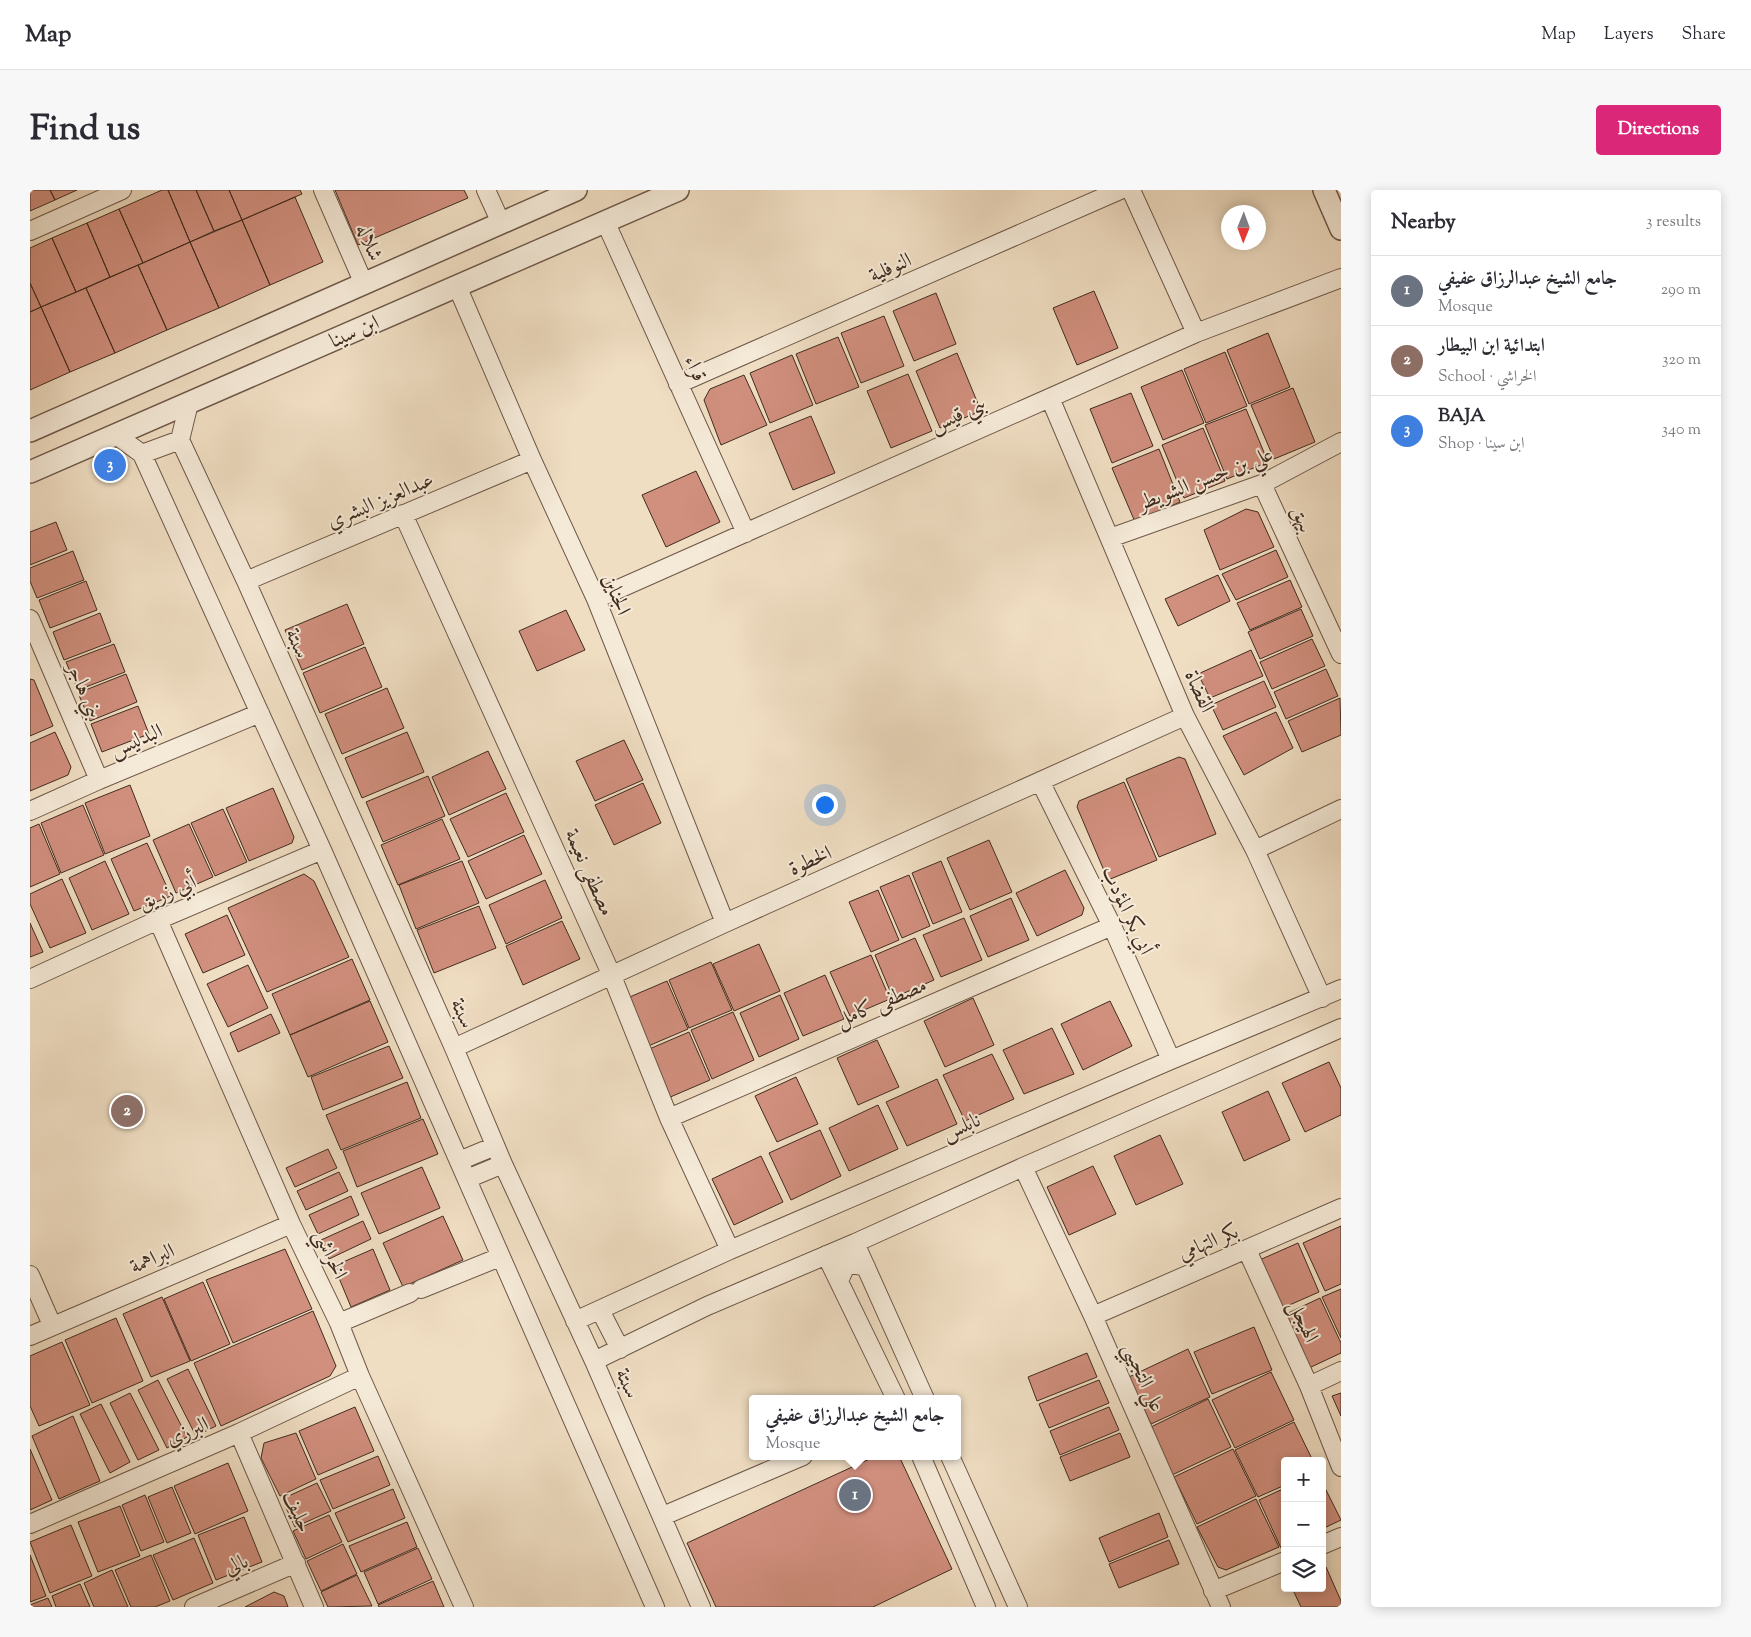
<!DOCTYPE html>
<meta charset="utf-8">
<style>
:root{--surface:#fff;--page:#f7f7f7;--text:#2b2b33;--muted:#7c7c81;--line:#e1e1e2;--accent:#db2777}
body{margin:0;font-family:"Sorts Mill Goudy",Amiri,serif;background:var(--page);color:var(--text)}
.controls{position:absolute;right:15px;bottom:15px;display:grid;overflow:hidden;border-radius:5px;box-shadow:0 2px 12px #0003}
.controls button{width:45px;height:45px;display:grid;place-items:center;padding:0;border:0;border-bottom:1px solid var(--line);background:var(--surface);color:var(--text);font:25px sans-serif}
.compass{position:absolute;left:1191px;top:15px;width:45px;height:45px;border-radius:50%;background:var(--surface);box-shadow:0 2px 12px #0003;rotate:181deg}
.you{position:absolute;left:794px;top:614px;width:18px;height:18px;margin:-12px;border:4px solid #fff;border-radius:50%;background:#1a73e8;box-shadow:0 0 0 8px #1a73e833}
.badge{display:grid;place-items:center;width:32px;height:32px;border-radius:50%;background:var(--accent);color:#fff;font-size:16px;font-weight:700}
.pin{position:absolute;translate:-50% -50%;border:2px solid #fff;box-shadow:0 1px 5px #0006}
.popup{position:absolute;left:719px;top:1205px;width:212px;height:65px;box-sizing:border-box;display:grid;place-content:center;border-radius:5px;background:var(--surface);filter:drop-shadow(0 1px 4px #0005);font-size:16px;white-space:nowrap;color:var(--muted)}
.popup b{font-size:19px;color:var(--text)}
.popup::after{content:'';position:absolute;left:50%;top:100%;margin-left:-10px;border:10px solid transparent;border-top-color:var(--surface)}
.list{margin:0;padding:0;list-style:none}
h2{display:flex;justify-content:space-between;align-items:center;height:65px;margin:0;padding:0 20px;font-size:21px}
h2 small{font-size:16px;font-weight:400;color:var(--muted)}
.list li{display:grid;grid-template-columns:32px 1fr auto;gap:15px;align-items:center;box-sizing:border-box;height:70px;padding:0 20px;border-top:1px solid var(--line)}
.list b{display:block;font-size:19px;white-space:nowrap}
.list p{margin:0;font-size:16px;white-space:nowrap;color:var(--muted)}
.list em{font-size:16px;font-style:normal;color:var(--muted)}
.icon{flex:none;width:28px;height:28px;fill:none;stroke:currentColor;stroke-width:2;stroke-linecap:round;stroke-linejoin:round}
.map{position:relative;flex:none;width:1311px;height:1417px;overflow:hidden;border-radius:5px}
header{display:flex;align-items:center;gap:30px;box-sizing:border-box;height:70px;padding:0 25px;background:var(--surface);border-bottom:1px solid var(--line)}
header strong{font-size:24px}
nav{display:flex;gap:28px;margin-inline-start:auto;font-size:18px}
.intro{display:flex;align-items:center;justify-content:space-between;box-sizing:border-box;height:120px;padding:0 30px}
h1{margin:0;font-size:35px}
.button{padding:12px 22px;border-radius:5px;background:var(--accent);color:#fff;font-size:18px;font-weight:700}
main{display:flex;gap:30px;padding:0 30px}
aside{flex:1;background:var(--surface);border-radius:5px;box-shadow:0 2px 12px #0003}
.map>svg:first-child{display:block}
</style>
<header>
<strong>Map</strong>
<nav><a>Map</a><a>Layers</a><a>Share</a></nav>
</header>
<div class="intro"><h1>Find us</h1><a class="button">Directions</a></div>
<main>
<div class="map">
<svg width="1311" height="1417" viewBox="0 0 1311 1417">
<rect width="100%" height="100%" fill="#f0dec3"/>
<filter id="stains"><feTurbulence type="fractalNoise" baseFrequency=".004" numOctaves="4"/><feColorMatrix values="0 0 0 0 .2 0 0 0 0 .09 0 0 0 0 .02 0 0 0 .5 -.17"/></filter>
<radialGradient id="worn" r=".72"><stop offset=".6" stop-color="#630" stop-opacity="0"/><stop offset="1" stop-color="#630" stop-opacity=".3"/></radialGradient>
<!-- building -->
<path fill="#d18f7e" stroke="#412c1f" d="M 0,0 L 20,0 L 25,10 L 0,21 Z
M 20,0 L 47,0 L 25,10 Z
M 132,0 L 138,0 L 160,52 L 113,73 L 89,19 Z
M 138,0 L 166,0 L 184,41 L 160,52 Z
M 166,0 L 199,0 L 212,30 L 184,41 Z
M 199,0 L 270,0 L 272,4 L 212,30 Z
M 305,0 L 434,0 L 438,8 L 328,55 Z
M 265,7 L 293,72 L 240,95 L 212,30 Z
M 89,19 L 113,73 L 80,87 L 57,33 Z
M 212,30 L 240,95 L 189,118 L 160,52 Z
M 57,33 L 80,87 L 46,102 L 22,48 Z
M 22,48 L 46,102 L 11,117 L 0,93 L 0,58 Z
M 160,52 L 189,118 L 137,140 L 108,75 Z
M 108,75 L 137,140 L 85,163 L 56,98 Z
M 0,93 L 11,117 L 0,122 Z
M 56,98 L 85,163 L 40,182 L 11,117 Z
M 1064,101 L 1088,158 L 1047,175 L 1023,118 Z
M 906,103 L 926,154 L 884,171 L 863,121 Z
M 11,117 L 40,182 L 0,200 L 0,122 Z
M 854,126 L 874,176 L 831,193 L 811,143 Z
M 1238,143 L 1260,197 L 1219,214 L 1197,160 Z
M 808,147 L 829,197 L 786,214 L 766,164 Z
M 1195,162 L 1217,216 L 1176,233 L 1154,179 Z
M 927,163 L 951,221 L 910,238 L 886,181 Z
M 762,165 L 783,215 L 740,233 L 720,183 Z
M 1152,180 L 1174,233 L 1133,250 L 1111,197 Z
M 878,184 L 902,241 L 861,258 L 837,201 Z
M 714,185 L 737,235 L 691,255 L 674,210 L 680,199 Z
M 1263,198 L 1285,252 L 1244,269 L 1221,215 Z
M 1101,203 L 1123,256 L 1082,273 L 1060,219 Z
M 1216,219 L 1238,272 L 1197,289 L 1175,235 Z
M 781,226 L 805,283 L 763,300 L 739,243 Z
M 1173,238 L 1195,291 L 1154,308 L 1132,255 Z
M 1129,259 L 1150,312 L 1105,332 L 1082,278 Z
M 666,281 L 690,332 L 636,357 L 612,305 Z
M 1216,319 L 1228,322 L 1244,357 L 1190,380 L 1174,340 Z
M 26,332 L 37,360 L 0,375 L 0,342 Z
M 1246,360 L 1258,387 L 1206,410 L 1192,384 Z
M 43,361 L 54,390 L 7,408 L 0,391 L 0,378 Z
M 1188,385 L 1200,411 L 1148,436 L 1135,409 Z
M 1260,390 L 1272,417 L 1220,440 L 1207,413 Z
M 56,391 L 67,420 L 20,438 L 9,410 Z
M 317,414 L 334,454 L 272,480 L 255,440 Z
M 1271,419 L 1283,446 L 1230,469 L 1218,442 Z
M 536,420 L 555,460 L 507,481 L 489,441 Z
M 70,423 L 81,452 L 34,470 L 23,442 Z
M 1282,449 L 1295,476 L 1242,499 L 1230,472 Z
M 84,454 L 95,482 L 48,500 L 36,472 Z
M 335,457 L 352,497 L 290,523 L 273,483 Z
M 1221,460 L 1233,486 L 1180,508 L 1168,484 Z
M 1296,479 L 1308,506 L 1256,529 L 1244,502 Z
M 96,484 L 107,512 L 60,531 L 48,503 Z
M 0,489 L 4,490 L 23,536 L 0,546 Z
M 1234,491 L 1246,517 L 1193,540 L 1181,515 Z
M 357,498 L 374,538 L 312,564 L 295,524 Z
M 1310,508 L 1311,545 L 1272,562 L 1258,531 Z
M 108,516 L 119,544 L 72,562 L 61,534 Z
M 1246,522 L 1263,558 L 1214,585 L 1193,546 Z
M 25,542 L 41,577 L 38,585 L 0,601 L 0,553 Z
M 377,542 L 394,582 L 332,608 L 315,568 Z
M 594,550 L 613,590 L 565,611 L 546,571 Z
M 458,561 L 476,599 L 419,625 L 402,587 Z
M 1149,567 L 1155,569 L 1186,644 L 1129,667 L 1096,589 Z
M 398,586 L 415,626 L 353,652 L 336,612 Z
M 1094,592 L 1127,670 L 1078,690 L 1047,617 L 1049,611 Z
M 613,593 L 631,633 L 584,655 L 565,615 Z
M 100,595 L 120,646 L 75,664 L 55,613 Z
M 243,598 L 264,647 L 262,653 L 219,671 L 196,618 Z
M 476,603 L 494,642 L 438,667 L 420,629 Z
M 53,615 L 74,665 L 31,683 L 11,633 Z
M 193,619 L 217,672 L 185,686 L 161,633 Z
M 412,629 L 430,669 L 368,695 L 351,655 Z
M 9,634 L 30,684 L 0,697 L 0,638 Z
M 159,634 L 183,687 L 146,703 L 123,650 Z
M 494,645 L 512,684 L 456,709 L 438,671 Z
M 959,650 L 982,702 L 940,720 L 917,668 Z
M 117,653 L 141,706 L 104,721 L 81,669 Z
M 75,671 L 99,724 L 62,740 L 39,688 Z
M 432,671 L 449,713 L 386,739 L 369,695 Z
M 911,671 L 932,722 L 903,734 L 882,683 Z
M 1035,680 L 1054,718 L 1052,725 L 1007,746 L 986,703 Z
M 274,684 L 284,691 L 319,767 L 237,802 L 198,718 Z
M 879,685 L 900,736 L 872,748 L 850,697 Z
M 32,689 L 56,743 L 20,758 L 0,714 L 0,704 Z
M 515,690 L 532,728 L 476,754 L 459,715 Z
M 848,700 L 869,750 L 841,762 L 819,712 Z
M 981,708 L 999,750 L 958,767 L 940,726 Z
M 449,716 L 466,758 L 404,783 L 387,740 Z
M 197,725 L 215,765 L 173,783 L 155,744 Z
M 934,728 L 952,770 L 911,787 L 893,745 Z
M 532,731 L 550,769 L 493,795 L 476,756 Z
M 0,733 L 13,762 L 0,767 Z
M 885,748 L 904,790 L 863,808 L 845,765 Z
M 729,754 L 750,801 L 704,821 L 683,774 Z
M 841,765 L 860,809 L 820,826 L 800,782 Z
M 322,769 L 340,810 L 260,845 L 242,804 Z
M 681,772 L 702,820 L 659,838 L 639,790 Z
M 218,775 L 238,818 L 198,837 L 177,794 Z
M 795,785 L 814,829 L 773,846 L 754,803 Z
M 637,791 L 658,839 L 616,857 L 595,809 Z
M 750,805 L 769,849 L 729,867 L 710,823 Z
M 943,808 L 964,855 L 915,877 L 894,831 Z
M 340,811 L 358,852 L 278,887 L 260,845 Z
M 1080,811 L 1102,856 L 1053,880 L 1031,834 Z
M 703,822 L 724,870 L 682,889 L 661,840 Z
M 241,824 L 250,843 L 208,862 L 200,843 Z
M 1022,838 L 1044,884 L 994,904 L 973,860 Z
M 659,842 L 680,890 L 638,908 L 617,860 Z
M 847,850 L 869,897 L 828,915 L 807,868 Z
M 359,856 L 373,888 L 293,920 L 281,887 Z
M 962,864 L 984,909 L 935,931 L 913,885 Z
M 1299,872 L 1311,898 L 1311,925 L 1275,942 L 1252,893 Z
M 766,887 L 788,934 L 747,952 L 725,906 Z
M 907,889 L 927,934 L 877,956 L 856,912 Z
M 377,892 L 391,928 L 311,960 L 296,925 Z
M 1238,901 L 1260,950 L 1214,971 L 1192,922 Z
M 848,915 L 868,959 L 819,981 L 799,938 Z
M 393,929 L 408,964 L 327,997 L 313,961 Z
M 790,940 L 811,986 L 761,1010 L 739,963 Z
M 1130,945 L 1153,994 L 1106,1015 L 1084,966 Z
M 298,959 L 307,978 L 265,997 L 256,978 Z
M 731,966 L 753,1012 L 704,1035 L 682,989 Z
M 1063,976 L 1086,1024 L 1039,1045 L 1017,997 Z
M 392,977 L 410,1018 L 349,1044 L 331,1003 Z
M 309,982 L 318,1001 L 276,1020 L 267,1001 Z
M 321,1006 L 329,1025 L 288,1044 L 279,1025 Z
M 413,1026 L 433,1070 L 373,1097 L 353,1053 Z
M 333,1031 L 341,1049 L 299,1069 L 291,1050 Z
M 1311,1036 L 1311,1094 L 1295,1101 L 1273,1053 Z
M 1268,1053 L 1289,1102 L 1248,1120 L 1225,1072 Z
M 255,1059 L 282,1119 L 203,1153 L 176,1090 Z
M 343,1059 L 360,1100 L 321,1117 L 304,1076 Z
M 173,1092 L 200,1154 L 161,1171 L 134,1109 Z
M 1311,1099 L 1311,1148 L 1292,1107 Z
M 132,1107 L 160,1171 L 121,1187 L 93,1124 Z
M 1290,1108 L 1311,1153 L 1311,1163 L 1279,1178 L 1254,1125 Z
M 283,1121 L 306,1176 L 300,1186 L 191,1236 L 164,1173 Z
M 86,1128 L 113,1191 L 62,1213 L 35,1150 Z
M 1224,1137 L 1242,1180 L 1182,1204 L 1164,1162 Z
M 32,1152 L 60,1215 L 9,1236 L 0,1216 L 0,1166 Z
M 1158,1159 L 1180,1207 L 1121,1234 L 1099,1187 Z
M 1057,1163 L 1067,1187 L 1007,1211 L 998,1187 Z
M 158,1179 L 186,1236 L 166,1246 L 137,1189 Z
M 1241,1182 L 1264,1230 L 1205,1258 L 1182,1210 Z
M 128,1190 L 157,1247 L 137,1258 L 108,1200 Z
M 1069,1190 L 1079,1213 L 1019,1238 L 1009,1214 Z
M 100,1203 L 129,1260 L 108,1270 L 80,1213 Z
M 1311,1203 L 1311,1226 L 1302,1206 Z
M 1178,1209 L 1201,1257 L 1142,1285 L 1121,1237 Z
M 71,1214 L 100,1272 L 80,1283 L 50,1224 Z
M 325,1217 L 344,1261 L 288,1285 L 269,1241 Z
M 1079,1217 L 1089,1240 L 1030,1265 L 1020,1241 Z
M 43,1226 L 70,1291 L 29,1309 L 2,1246 Z
M 1264,1232 L 1283,1271 L 1255,1271 L 1255,1295 L 1228,1307 L 1205,1260 Z
M 266,1243 L 286,1289 L 250,1306 L 231,1268 L 234,1253 Z
M 1090,1243 L 1100,1267 L 1040,1291 L 1030,1267 Z
M 0,1259 L 22,1310 L 0,1320 Z
M 1203,1259 L 1226,1306 L 1167,1334 L 1144,1287 Z
M 348,1266 L 360,1295 L 303,1319 L 290,1290 Z
M 846,1266 L 869,1266 L 922,1379 L 843,1417 L 686,1417 L 657,1353 Z
M 198,1273 L 218,1321 L 165,1344 L 144,1296 Z
M 1292,1292 L 1311,1330 L 1292,1339 Z
M 287,1293 L 301,1321 L 265,1337 L 252,1309 Z
M 142,1297 L 161,1343 L 137,1353 L 118,1307 Z
M 1255,1298 L 1255,1357 L 1251,1358 L 1229,1310 Z
M 363,1299 L 375,1328 L 318,1352 L 305,1323 Z
M 115,1305 L 134,1352 L 111,1361 L 92,1315 Z
M 1226,1309 L 1249,1357 L 1196,1380 L 1188,1377 L 1167,1337 Z
M 90,1316 L 110,1366 L 68,1382 L 48,1332 Z
M 1129,1323 L 1138,1347 L 1079,1372 L 1069,1348 Z
M 299,1325 L 312,1352 L 276,1369 L 263,1341 Z
M 214,1327 L 232,1372 L 186,1390 L 168,1345 Z
M 377,1332 L 387,1357 L 331,1382 L 319,1356 Z
M 41,1335 L 62,1386 L 20,1403 L 0,1352 Z
M 164,1348 L 183,1393 L 143,1410 L 123,1365 Z
M 1139,1350 L 1149,1374 L 1089,1398 L 1079,1374 Z
M 313,1354 L 327,1384 L 291,1401 L 277,1371 Z
M 388,1358 L 402,1389 L 348,1414 L 334,1382 Z
M 0,1365 L 16,1406 L 0,1412 Z
M 121,1365 L 140,1411 L 125,1417 L 101,1417 L 85,1380 Z
M 1296,1377 L 1311,1411 L 1311,1417 L 1271,1417 L 1262,1398 L 1292,1398 L 1292,1379 Z
M 82,1380 L 98,1417 L 64,1417 L 54,1393 Z
M 327,1385 L 342,1416 L 298,1417 L 291,1402 Z
M 403,1391 L 414,1417 L 349,1417 L 348,1415 Z
M 50,1394 L 60,1417 L 26,1417 L 22,1406 Z
M 244,1402 L 254,1406 L 258,1417 L 215,1417 Z
M 18,1408 L 22,1417 L 0,1417 L 0,1415 Z"/>
<g fill="none" stroke-linecap="round" stroke-linejoin="round">
<defs>
<path id="minor" d="M 293,0 L 334,94
M 456,0 L 471,33
M 1101,0 L 1166,143
M 575,31 L 716,343
M 0,41 L 92,0
M 427,96 L 502,270 L 566,409 L 695,733
M 648,194 L 1090,0
M 1020,208 L 1155,526 L 1225,660 L 1292,808
M 159,213 L 150,250 L 216,391 L 424,858 L 473,974 L 564,1171 L 671,1417
M 86,245 L 112,264 L 292,660 L 625,1417
M 112,264 L 150,250
M 1232,294 L 1311,464
M 373,324 L 582,786 L 639,928 L 700,1060
M 1080,348 L 1232,294 L 1311,252
M 216,391 L 502,270
M 566,409 L 1166,143 L 1311,88
M 0,429 L 69,590
M 1010,591 L 1082,736 L 1141,870
M 0,621 L 69,590 L 230,523
M 1225,660 L 1311,619
M 128,730 L 261,1034 L 309,1133 L 330,1186 L 434,1417
M 0,789 L 128,730 L 292,660
M 424,858 L 695,733 L 1155,526
M 639,928 L 1082,736
M 429,971 L 465,956
M 993,977 L 1063,1126 L 1191,1417
M 437,989 L 473,974
M 825,1053 L 895,1209
M 1217,1060 L 1279,1196 L 1311,1277
M 796,1065 L 866,1209
M 0,1085 L 22,1135
M 809,1091 L 817,1073 L 836,1077
M 391,1099 L 470,1067
M 570,1120 L 590,1159
M 1063,1126 L 1311,1018
M 545,1131 L 700,1060 L 1141,870 L 1311,799
M 309,1133 L 380,1103
M 0,1146 L 261,1034
M 564,1171 L 677,1116 L 825,1053 L 993,977 L 1311,838
M 1279,1196 L 1311,1181
M 209,1243 L 284,1417
M 891,1266 L 956,1417
M 920,1266 L 988,1417
M 633,1326 L 773,1266
M 0,1334 L 209,1243 L 330,1186
M 1292,1355 L 1311,1347
M 1183,1401 L 1255,1371
M 164,1417 L 266,1373"/>
<path id="tertiary" d="M 1294,0 L 1311,39
M 0,241 L 546,0
M 0,282 L 648,0"/>
</defs>
<!-- minor casing -->
<use href="#minor" stroke="#6d5848" stroke-width="20"/>
<!-- tertiary casing -->
<use href="#tertiary" stroke="#6d5848" stroke-width="24"/>
<!-- minor -->
<use href="#minor" stroke="#f5ead8" stroke-width="18"/>
<!-- tertiary -->
<use href="#tertiary" stroke="#f5ead8" stroke-width="21"/>
</g>
<g text-anchor="middle" stroke-width="4" stroke-linejoin="round" paint-order="stroke">
<!-- street labels -->
<g font-size="21" fill="#412c1f" stroke="#f5ead8">
<text transform="translate(340 52) rotate(67)" y="7">شلاله</text>
<text transform="translate(860 77) rotate(-24)" y="7">النوفلية</text>
<text transform="translate(324 141) rotate(-24)" y="7">ابن سينا</text>
<text transform="translate(666 178) rotate(66)" y="7">قراء</text>
<text transform="translate(928 224) rotate(-24)" y="7">بني قيس</text>
<text transform="translate(1175 288) rotate(-21)" y="7">علي بن حسن الشويطر</text>
<text transform="translate(350 310) rotate(-23)" y="7">عبدالعزيز البشري</text>
<text transform="translate(1273 329) rotate(65)" y="7">بيهق</text>
<text transform="translate(587 404) rotate(67)" y="7">الجناين</text>
<text transform="translate(268 453) rotate(66)" y="7">سبتة</text>
<text transform="translate(55 501) rotate(67)" y="7">بني هاجر</text>
<text transform="translate(1170 501) rotate(66)" y="7">القضاة</text>
<text transform="translate(106 550) rotate(-23)" y="7">البدليس</text>
<text transform="translate(780 670) rotate(-24)" y="7">الخطوة</text>
<text transform="translate(560 682) rotate(66)" y="7">مصطفى نعيمة</text>
<text transform="translate(137 702) rotate(-23)" y="7">أبي زريق</text>
<text transform="translate(1098 720) rotate(65)" y="7">أبي بكر المؤدب</text>
<text transform="translate(851 812) rotate(-23)" y="7">مصطفى كامل</text>
<text transform="translate(433 823) rotate(66)" y="7">سبتة</text>
<text transform="translate(931 936) rotate(-23)" y="7">نابلس</text>
<text transform="translate(1178 1052) rotate(-23)" y="7">بكر التهامي</text>
<text transform="translate(301 1064) rotate(65)" y="7">الخراشي</text>
<text transform="translate(122 1068) rotate(-23)" y="7">البراهمة</text>
<text transform="translate(1274 1131) rotate(65)" y="7">الهيجل</text>
<text transform="translate(1114 1187) rotate(66)" y="7">علي التجيبي</text>
<text transform="translate(598 1193) rotate(66)" y="7">سبتة</text>
<text transform="translate(157 1241) rotate(-23)" y="7">البرزي</text>
<text transform="translate(268 1321) rotate(66)" y="7">حليف</text>
<text transform="translate(206 1374) rotate(-23)" y="7">بالي</text>
</g>
</g>
<rect width="100%" height="100%" filter="url(#stains)"/>
<rect width="100%" height="100%" fill="url(#worn)"/>
</svg>
<div class="controls">
<button>+</button>
<button>−</button>
<button><svg class="icon" aria-label="layers" viewBox="0 0 24 24"><path d="M12 4l9 5-9 5-9-5zM3 14l9 5 9-5"/></svg></button>
</div>
<svg class="compass" viewBox="-18 -18 36 36"><path d="M0-13l5 13h-10z" fill="#e53935"/><path d="M0 13l5-13h-10z" fill="#7c7c81"/></svg>
<div class="you"></div>
<div class="pin badge" style="left:825px;top:1305px;background:#6b7280">1</div>
<div class="popup"><b>جامع الشيخ عبدالرزاق عفيفي</b>Mosque</div>
<div class="pin badge" style="left:97px;top:921px;background:#8d6e63">2</div>
<div class="pin badge" style="left:80px;top:275px;background:#3f7fe0">3</div>
</div>
<aside>
<h2>Nearby<small>3 results</small></h2>
<ul class="list">
<li><span class="badge" style="background:#6b7280">1</span><div><b>جامع الشيخ عبدالرزاق عفيفي</b><p>Mosque</p></div><em>290 m</em></li>
<li><span class="badge" style="background:#8d6e63">2</span><div><b>ابتدائية ابن البيطار</b><p>School · الخراشي</p></div><em>320 m</em></li>
<li><span class="badge" style="background:#3f7fe0">3</span><div><b>BAJA</b><p>Shop · ابن سينا</p></div><em>340 m</em></li>
</ul>
</aside>
</main>
